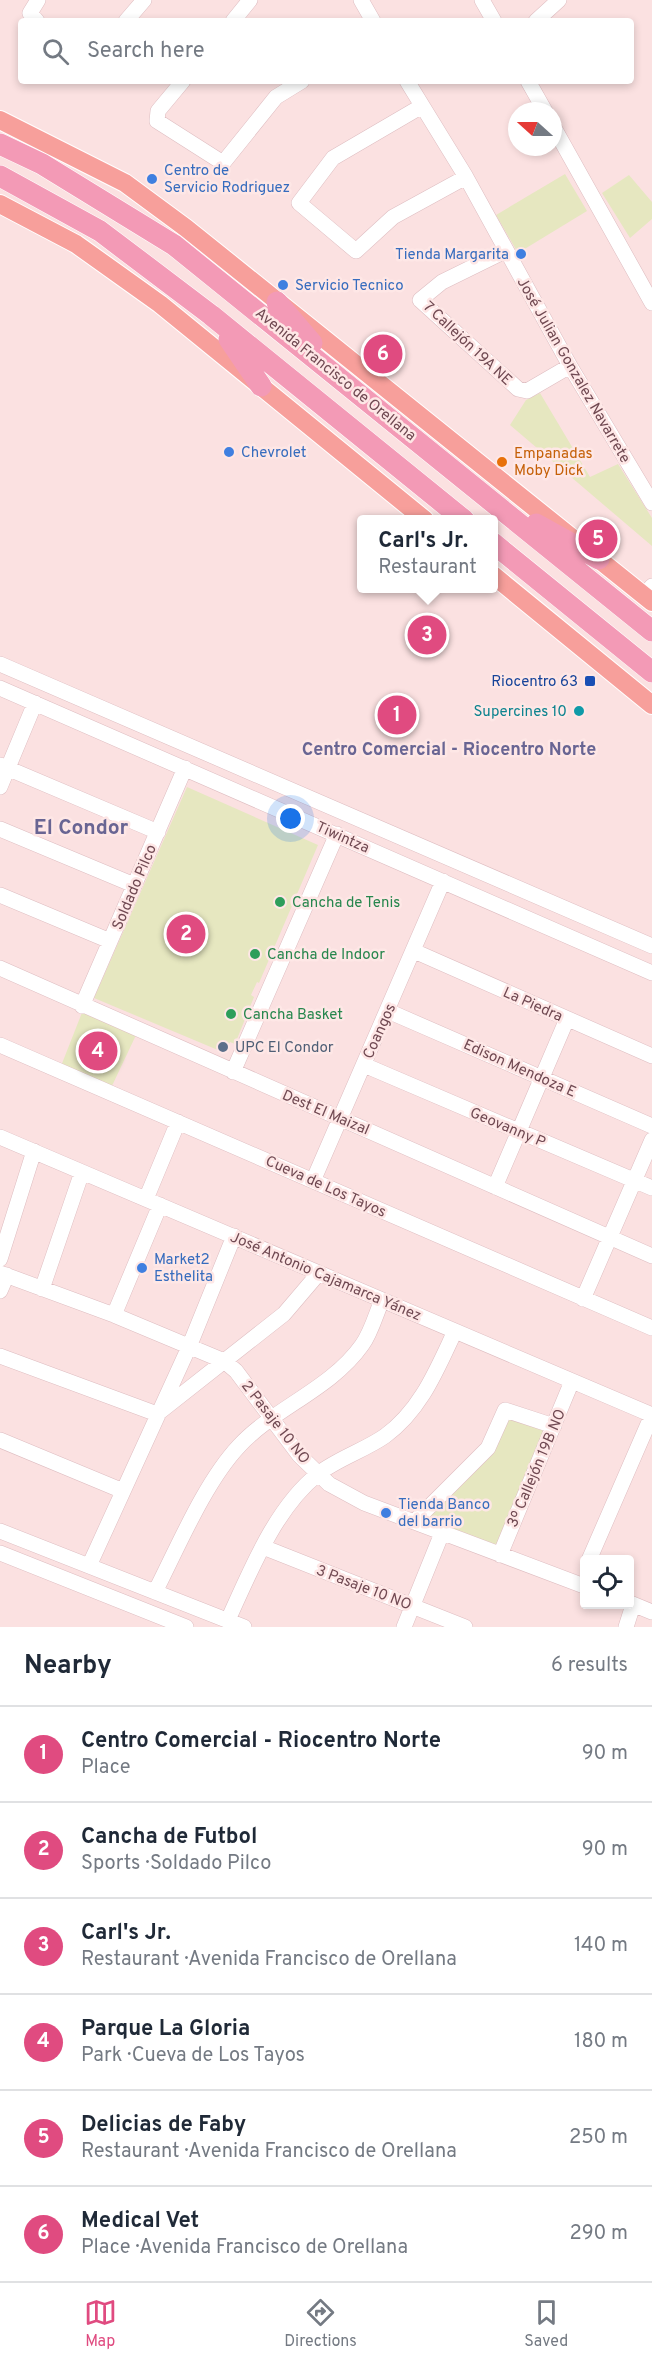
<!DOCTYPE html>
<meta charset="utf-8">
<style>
:root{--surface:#fff;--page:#f2f2f3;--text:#1f2937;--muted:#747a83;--line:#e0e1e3;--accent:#e04b80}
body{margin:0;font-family:Overpass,sans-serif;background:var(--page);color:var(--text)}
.controls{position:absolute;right:18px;bottom:18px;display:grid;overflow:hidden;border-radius:6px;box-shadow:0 3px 9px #0003}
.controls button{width:54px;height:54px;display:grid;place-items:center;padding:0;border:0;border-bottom:2px solid var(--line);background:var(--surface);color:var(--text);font:30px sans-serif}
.compass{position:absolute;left:508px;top:102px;width:54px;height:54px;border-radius:50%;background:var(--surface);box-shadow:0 3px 9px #0003;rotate:291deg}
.you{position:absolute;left:291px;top:819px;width:21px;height:21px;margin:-15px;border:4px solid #fff;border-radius:50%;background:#1a73e8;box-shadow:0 0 0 9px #1a73e833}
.badge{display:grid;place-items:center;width:39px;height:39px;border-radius:50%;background:var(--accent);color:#fff;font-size:20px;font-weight:700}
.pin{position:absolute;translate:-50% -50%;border:3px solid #fff;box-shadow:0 2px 6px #0006}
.popup{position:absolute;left:357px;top:515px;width:141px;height:78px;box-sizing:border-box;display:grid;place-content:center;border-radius:6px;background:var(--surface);filter:drop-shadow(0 2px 4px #0005);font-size:20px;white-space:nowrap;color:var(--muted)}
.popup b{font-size:22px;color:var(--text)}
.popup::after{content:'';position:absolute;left:50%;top:100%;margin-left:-12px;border:12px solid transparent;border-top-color:var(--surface)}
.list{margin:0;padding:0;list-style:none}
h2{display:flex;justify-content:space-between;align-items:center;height:78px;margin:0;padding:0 24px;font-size:26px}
h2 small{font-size:20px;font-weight:400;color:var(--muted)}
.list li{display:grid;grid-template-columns:39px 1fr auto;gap:18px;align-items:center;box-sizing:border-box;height:96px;padding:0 24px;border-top:2px solid var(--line)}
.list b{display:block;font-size:22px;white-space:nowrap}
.list p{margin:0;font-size:20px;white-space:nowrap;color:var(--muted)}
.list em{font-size:20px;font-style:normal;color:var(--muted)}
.icon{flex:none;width:33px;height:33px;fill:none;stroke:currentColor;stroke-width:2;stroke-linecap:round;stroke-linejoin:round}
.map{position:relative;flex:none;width:652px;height:1627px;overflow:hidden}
.search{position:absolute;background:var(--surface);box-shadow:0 3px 9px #0003;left:18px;right:18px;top:18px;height:66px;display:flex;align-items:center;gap:15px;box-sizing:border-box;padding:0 21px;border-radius:6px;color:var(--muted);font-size:22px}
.sheet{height:654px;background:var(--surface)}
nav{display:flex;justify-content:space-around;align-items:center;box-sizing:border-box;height:84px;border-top:2px solid var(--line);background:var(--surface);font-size:16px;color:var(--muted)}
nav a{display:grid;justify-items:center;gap:3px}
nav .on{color:var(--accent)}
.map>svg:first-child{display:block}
</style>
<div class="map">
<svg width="652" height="1627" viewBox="0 0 652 1627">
<rect width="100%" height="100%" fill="#fbe1e1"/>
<!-- green -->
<path fill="#e6e7c0" d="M 565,174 L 587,211 L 518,253 L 496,215 Z
M 629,175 L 652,202 L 652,219 L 630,238 L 602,193 Z
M 540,393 L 590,477 L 618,464 L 652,518 L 652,546 L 510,425 L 526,400 Z
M 187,787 L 318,845 L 259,983 L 257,982 L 251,995 L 254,997 L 235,1044 L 230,1042 L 225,1053 L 94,998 Z
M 83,1010 L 137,1033 L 111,1088 L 61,1066 Z
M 508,1413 L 549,1429 L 498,1551 L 422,1522 Z"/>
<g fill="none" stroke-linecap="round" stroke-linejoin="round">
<defs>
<path id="minor" d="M 361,0 L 373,21
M 482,0 L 494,21
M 37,21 L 30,13 L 38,0
M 126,21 L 144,0
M 233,21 L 250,0
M 536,21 L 559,0
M 183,81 L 158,111 L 157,121 L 223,163 L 276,97 L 302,81
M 407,81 L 466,177 L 570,366 L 652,503
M 528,81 L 545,111
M 422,106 L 333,158 L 299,203 L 356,251 L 393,217 L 466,177
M 553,126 L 652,303
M 505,251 L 442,282 L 420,300 L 518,389 L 527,391 L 570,366
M 644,595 L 652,586
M 0,664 L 652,946
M 0,688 L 652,973
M 0,765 L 158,832
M 0,787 L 35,703
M 0,829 L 134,885
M 0,895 L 110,941
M 414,951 L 652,1056
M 0,968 L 652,1256
M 82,1006 L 185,768
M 388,1011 L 652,1126
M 0,1045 L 652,1328
M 364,1065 L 652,1188
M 233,1072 L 337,834
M 0,1137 L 652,1415
M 313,1181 L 443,881
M 495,1187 L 567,1019
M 146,1199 L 178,1122
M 0,1259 L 34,1151
M 0,1273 L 114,1315 L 224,1361 L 236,1371 L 299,1455 L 329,1484 L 364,1503 L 584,1586
M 42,1289 L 82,1172
M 0,1291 L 7,1275
M 583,1299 L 652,1140
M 114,1315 L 160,1205
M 0,1356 L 157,1414 L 284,1314 L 319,1273
M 0,1440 L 123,1491
M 414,1522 L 488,1448 L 505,1410 L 554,1426
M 0,1531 L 244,1627
M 263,1547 L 465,1627
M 0,1553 L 186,1627
M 500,1555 L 572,1381
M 589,1560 L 652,1415
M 89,1566 L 189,1347 L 234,1236
M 155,1592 C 178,1547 205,1482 239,1446 C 274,1408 331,1389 362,1345 C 371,1333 376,1314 382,1300
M 630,1603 L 652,1612
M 228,1620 C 250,1572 275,1508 318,1474 C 337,1459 365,1450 385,1436 C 421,1410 437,1369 455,1331
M 404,1627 L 442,1533
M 626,1627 L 633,1605"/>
<path id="major" d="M 0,120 L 125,183 L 186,228 L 652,602
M 0,204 L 76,244 L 160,304 L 425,520
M 493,575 L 652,705"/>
<path id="highway" d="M 0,144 L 42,164 L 174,245 L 652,631
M 0,176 L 100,231 L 211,315 L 464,520
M 277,302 L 312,343
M 229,339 L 261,386
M 536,524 L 599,559
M 493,543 L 652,672"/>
</defs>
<!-- minor casing -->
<use href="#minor" stroke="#debdc1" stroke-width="16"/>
<!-- major casing -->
<use href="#major" stroke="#fff" stroke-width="20"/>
<!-- highway casing -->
<use href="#highway" stroke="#fff" stroke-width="22"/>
<!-- minor -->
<use href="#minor" stroke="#fff" stroke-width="15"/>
<!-- major -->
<use href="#major" stroke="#f79f9b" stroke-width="18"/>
<!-- highway -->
<use href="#highway" stroke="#f39ab6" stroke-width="21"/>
</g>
<!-- markers -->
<g fill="#3f7fe0" stroke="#fee7e6" stroke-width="2">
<circle cx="152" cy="179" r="6"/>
<circle cx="521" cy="254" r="6"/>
<circle cx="283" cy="285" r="6"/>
<circle cx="229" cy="452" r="6"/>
<circle cx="142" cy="1268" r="6"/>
<circle cx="386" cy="1513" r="6"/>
</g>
<circle fill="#e8710a" stroke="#fee7e6" stroke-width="2" cx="502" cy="462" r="6"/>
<rect fill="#1a4fb4" stroke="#fee7e6" stroke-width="2" x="584" y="675" width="12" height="12" rx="3"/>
<circle fill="#0f9aa8" stroke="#fee7e6" stroke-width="2" cx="579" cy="711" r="6"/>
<g fill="#2e9e5b" stroke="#fee7e6" stroke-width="2">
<circle cx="280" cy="902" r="6"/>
<circle cx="255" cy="954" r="6"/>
<circle cx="231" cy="1014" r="6"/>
</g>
<circle fill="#5c6f8a" stroke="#fee7e6" stroke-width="2" cx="223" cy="1047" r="6"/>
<g text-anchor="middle" stroke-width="5" stroke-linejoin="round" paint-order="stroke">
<!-- shop labels -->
<g font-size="15" fill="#366cbe" stroke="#fee7e6" text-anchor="start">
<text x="164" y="175">Centro de<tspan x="164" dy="17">Servicio Rodriguez</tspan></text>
<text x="509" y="259" text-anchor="end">Tienda Margarita</text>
<text x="295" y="290">Servicio Tecnico</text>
<text x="241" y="457">Chevrolet</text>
<text x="154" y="1264">Market2<tspan x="154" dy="17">Esthelita</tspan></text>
<text x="398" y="1509">Tienda Banco<tspan x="398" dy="17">del barrio</tspan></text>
</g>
<!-- street labels -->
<g font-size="15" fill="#704952" stroke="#fee7e6">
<text transform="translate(468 343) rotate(43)" y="5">7 Callejón 19A NE</text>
<text transform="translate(574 370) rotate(60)" y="5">José Julian Gonzalez Navarrete</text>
<text transform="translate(336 374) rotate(39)" y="5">Avenida Francisco de Orellana</text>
<text transform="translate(343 837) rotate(24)" y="5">Tiwintza</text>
<text transform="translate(134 887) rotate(-67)" y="5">Soldado Pilco</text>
<text transform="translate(533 1004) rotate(24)" y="5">La Piedra</text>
<text transform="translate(379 1031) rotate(-66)" y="5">Coangos</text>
<text transform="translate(520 1068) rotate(24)" y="5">Edison Mendoza E</text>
<text transform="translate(326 1112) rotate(23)" y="5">Dest El Maizal</text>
<text transform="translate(508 1127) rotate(23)" y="5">Geovanny P</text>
<text transform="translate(326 1186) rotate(24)" y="5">Cueva de Los Tayos</text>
<text transform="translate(326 1276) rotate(23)" y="5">José Antonio Cajamarca Yánez</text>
<text transform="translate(276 1422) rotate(52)" y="5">2 Pasaje 10 NO</text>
<text transform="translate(536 1468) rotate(-67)" y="5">3º Callejón 19B NO</text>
<text transform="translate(364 1587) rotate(21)" y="5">3 Pasaje 10 NO</text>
</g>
<!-- food labels -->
<g font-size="15" fill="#c56008" stroke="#fee7e6" text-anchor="start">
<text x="514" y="458">Empanadas<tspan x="514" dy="17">Moby Dick</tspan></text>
</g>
<!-- transit labels -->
<g font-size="15" fill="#164399" stroke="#fee7e6" text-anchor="end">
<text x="578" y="686">Riocentro 63</text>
</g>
<!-- culture labels -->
<g font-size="15" fill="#0d838f" stroke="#fee7e6" text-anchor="end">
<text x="567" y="716">Supercines 10</text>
</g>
<!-- leisure labels -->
<g font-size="15" fill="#27864d" stroke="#fee7e6" text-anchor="start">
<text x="292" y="907">Cancha de Tenis</text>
<text x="267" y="959">Cancha de Indoor</text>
<text x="243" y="1019">Cancha Basket</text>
</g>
<!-- service labels -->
<g font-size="15" fill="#4e5e75" stroke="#fee7e6" text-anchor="start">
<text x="235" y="1052">UPC El Condor</text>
</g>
<!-- quarter labels -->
<g font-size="18" font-weight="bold" fill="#696593" stroke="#fee7e6">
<text x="449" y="755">Centro Comercial - Riocentro Norte</text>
</g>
<!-- district labels -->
<g font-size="21" font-weight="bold" fill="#696593" stroke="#fee7e6">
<text x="81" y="834">El Condor</text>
</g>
</g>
</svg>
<div class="controls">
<button><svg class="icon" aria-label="locate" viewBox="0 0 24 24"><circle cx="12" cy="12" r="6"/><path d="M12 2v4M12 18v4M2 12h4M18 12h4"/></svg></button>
</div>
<svg class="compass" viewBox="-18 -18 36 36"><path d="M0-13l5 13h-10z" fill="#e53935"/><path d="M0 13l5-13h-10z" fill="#747a83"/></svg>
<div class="you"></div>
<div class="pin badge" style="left:397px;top:715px">1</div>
<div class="pin badge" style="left:186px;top:934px">2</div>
<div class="pin badge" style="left:427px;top:635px">3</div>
<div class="popup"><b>Carl's Jr.</b>Restaurant</div>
<div class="pin badge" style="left:98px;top:1051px">4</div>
<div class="pin badge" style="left:598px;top:539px">5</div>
<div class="pin badge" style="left:383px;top:354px">6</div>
<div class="search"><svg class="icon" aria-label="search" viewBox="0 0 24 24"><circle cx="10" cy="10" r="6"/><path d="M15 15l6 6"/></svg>Search here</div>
</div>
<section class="sheet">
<h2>Nearby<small>6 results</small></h2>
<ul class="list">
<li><span class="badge">1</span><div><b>Centro Comercial - Riocentro Norte</b><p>Place</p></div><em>90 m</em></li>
<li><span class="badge">2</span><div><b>Cancha de Futbol</b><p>Sports · Soldado Pilco</p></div><em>90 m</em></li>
<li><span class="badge">3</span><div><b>Carl's Jr.</b><p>Restaurant · Avenida Francisco de Orellana</p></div><em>140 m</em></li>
<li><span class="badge">4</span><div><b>Parque La Gloria</b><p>Park · Cueva de Los Tayos</p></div><em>180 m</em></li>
<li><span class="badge">5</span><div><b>Delicias de Faby</b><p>Restaurant · Avenida Francisco de Orellana</p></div><em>250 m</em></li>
<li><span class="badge">6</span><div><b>Medical Vet</b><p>Place · Avenida Francisco de Orellana</p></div><em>290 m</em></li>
</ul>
</section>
<nav>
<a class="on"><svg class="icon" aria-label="map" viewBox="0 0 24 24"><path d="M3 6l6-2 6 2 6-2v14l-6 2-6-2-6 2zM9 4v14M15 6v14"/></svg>Map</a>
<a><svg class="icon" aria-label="directions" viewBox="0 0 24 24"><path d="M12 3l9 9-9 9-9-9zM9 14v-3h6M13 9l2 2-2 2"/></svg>Directions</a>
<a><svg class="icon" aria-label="saved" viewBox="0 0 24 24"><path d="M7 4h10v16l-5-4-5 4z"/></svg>Saved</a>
</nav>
